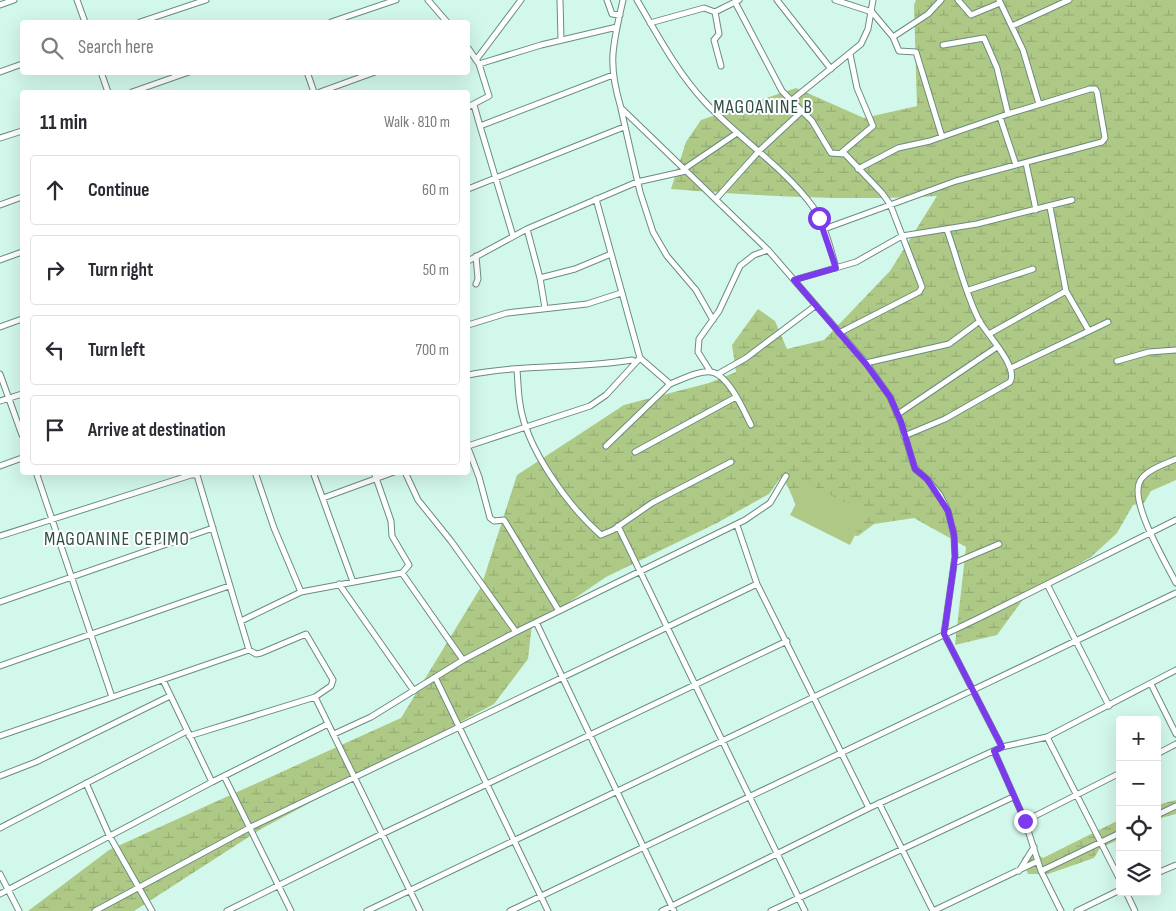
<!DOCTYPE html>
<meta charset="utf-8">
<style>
:root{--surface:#fff;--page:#f2f2f3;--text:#2b2b33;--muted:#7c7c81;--line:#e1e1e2}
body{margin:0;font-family:"Sofia Sans Condensed",sans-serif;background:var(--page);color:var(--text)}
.controls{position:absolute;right:15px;bottom:15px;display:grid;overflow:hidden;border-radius:5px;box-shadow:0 5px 20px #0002}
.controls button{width:45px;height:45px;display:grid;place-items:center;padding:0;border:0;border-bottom:1px solid var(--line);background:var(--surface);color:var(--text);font:25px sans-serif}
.stop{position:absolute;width:15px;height:15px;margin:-11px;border:4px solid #7c3aed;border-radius:50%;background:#fff}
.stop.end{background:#7c3aed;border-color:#fff;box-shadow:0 1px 5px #0008}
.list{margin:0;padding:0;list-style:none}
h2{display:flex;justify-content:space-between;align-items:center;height:65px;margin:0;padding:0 20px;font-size:21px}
h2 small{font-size:16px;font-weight:400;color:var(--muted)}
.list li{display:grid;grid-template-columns:32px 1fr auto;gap:15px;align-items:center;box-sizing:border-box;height:70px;margin:0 10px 10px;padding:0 10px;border:1px solid var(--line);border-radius:5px}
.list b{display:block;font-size:19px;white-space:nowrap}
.list em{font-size:16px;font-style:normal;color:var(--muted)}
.icon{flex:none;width:28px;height:28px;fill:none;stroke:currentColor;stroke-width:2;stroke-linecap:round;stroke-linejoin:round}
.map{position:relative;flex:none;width:1176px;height:911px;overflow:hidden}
.search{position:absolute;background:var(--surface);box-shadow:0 5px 20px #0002;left:20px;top:20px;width:450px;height:55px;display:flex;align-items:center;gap:12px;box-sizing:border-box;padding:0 18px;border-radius:5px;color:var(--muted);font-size:19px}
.panel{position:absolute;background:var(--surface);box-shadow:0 5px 20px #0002;left:20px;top:90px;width:450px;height:385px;border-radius:5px}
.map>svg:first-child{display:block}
</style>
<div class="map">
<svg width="1176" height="911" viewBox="0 0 1176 911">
<defs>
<pattern id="wetland-marsh" width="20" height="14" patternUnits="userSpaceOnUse" patternTransform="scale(1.25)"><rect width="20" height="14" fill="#aec986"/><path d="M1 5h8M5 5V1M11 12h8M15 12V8" fill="none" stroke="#95ac73"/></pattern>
</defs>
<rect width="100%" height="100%" fill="#d2f8eb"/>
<!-- wetland -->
<path fill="url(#wetland-marsh)" d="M 916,0 L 1176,0 L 1176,480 L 1151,491 L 1144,503 L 1133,505 L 1117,533 L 1091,557 L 1027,594 L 997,635 L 955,645 L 966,547 L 914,518 L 874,524 L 858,536 C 837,533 815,533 801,515 C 793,503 792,490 781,477 L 769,494 L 717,523 L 606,577 L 549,616 L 532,624 L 528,659 L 494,704 L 261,829 L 134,911 L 28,911 L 109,850 L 401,718 L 481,587 L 517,475 L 624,405 L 709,383 L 736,372 L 732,345 L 758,309 L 775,321 L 787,349 L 824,340 L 890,271 L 937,196 C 848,201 760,196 671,189 L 686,142 L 701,120 L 796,88 L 864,118 L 917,106 L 914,5 Z
M 1176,800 L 1176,814 L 1157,819 L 1157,805 Z
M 1117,821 L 1120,821 L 1120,839 L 1100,848 L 1094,858 L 1048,874 L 1028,874 L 1022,858 L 1032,850 L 1043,858 Z"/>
<!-- garden -->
<path fill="#aec986" d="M 807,483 L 866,513 L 850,545 L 790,515 Z"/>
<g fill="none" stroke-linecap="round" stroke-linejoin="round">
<defs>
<path id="minor" d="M 77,0 L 85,22
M 428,0 L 447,22
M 560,0 L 561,40
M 607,0 L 612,14 L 620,15
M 623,0 C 613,45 607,62 621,108 L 768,250 L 866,363 L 890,397 L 901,423 L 915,469 L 927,479 L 940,495 L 948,511 L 954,535 L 955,557 L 944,634 L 1002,747
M 637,0 C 657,34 677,72 704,101 C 737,137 784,167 813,207 C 825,225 830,247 836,268
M 777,0 L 831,69
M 835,0 L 872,12 L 893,37 L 899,51 L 916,52 L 942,137
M 958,0 L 971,15 L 1000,3
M 999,0 L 1023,50 L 1039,104
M 735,2 L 782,91 L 812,121 L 831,153 L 845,154 L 882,193 L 890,204 L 922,287 L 919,292 L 839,333
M 0,5 L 14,0
M 715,12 L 719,34 L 714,40 L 721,66
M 140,22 L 206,0
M 331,22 L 396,0
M 650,23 L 704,8 L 715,12 L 739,0
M 1012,26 L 1069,0
M 893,37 L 928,14 L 941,0
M 943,45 L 984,38 L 997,68 L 1008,114
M 468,48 L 479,64 L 489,96 L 468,107
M 476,60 L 521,0
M 479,64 L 541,45 L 617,27
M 0,72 L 22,64
M 101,72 L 108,92
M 307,72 L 314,92
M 132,92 L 189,72
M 320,92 L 375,72
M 792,100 L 861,44 L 868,29 L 873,0
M 474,105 L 480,126
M 621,109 L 640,192 L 653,232 L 667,256 L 696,290 L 713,320
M 1000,117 L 1016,165
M 0,138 L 22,131
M 841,153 L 873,126 L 857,88 L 850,54
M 1026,163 L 1036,210
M 684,169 L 737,133
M 468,189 L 624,127
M 596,199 L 640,358 L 670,384 C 681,380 699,370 711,372 C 728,374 744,411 751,425
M 716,199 L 759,151 L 802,111
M 0,205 L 22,197
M 1050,207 L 1066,291 L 1089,331
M 527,229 L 540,278
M 824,229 L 956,181 L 1102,142 L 1105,138 L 1097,92 L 1095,89 L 1090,89 L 1008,114 L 930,141 L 898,148 L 858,169
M 513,236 L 480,126 L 613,75
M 0,260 L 22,252
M 468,261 L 527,229 L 637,182 L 686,171
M 794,280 L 856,262 L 902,236 L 977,224 L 1072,200
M 476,284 L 478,279 L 476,256
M 969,290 L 1033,269
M 545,308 L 540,278 L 575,269 L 611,254
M 468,325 L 507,313 L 587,304 L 621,293
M 0,327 L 22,319
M 989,334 L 1066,291
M 1117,361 L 1149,352 L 1176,350
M 866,363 L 949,344 L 980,321
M 1011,368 L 1108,322
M 517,370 C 518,381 518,393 520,404 C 526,448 568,506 601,535 L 613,530 L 652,503 L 731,462
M 710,371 L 698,352 L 699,339 L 719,311 L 740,266 L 754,255 L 768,250
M 0,374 L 22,435
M 718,374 L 746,358 L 815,306
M 468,375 C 521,364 578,369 632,360 L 636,362
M 0,401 L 22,394
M 898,414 L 997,347
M 904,436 L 945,419 L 1010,382 C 1019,368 988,335 980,322 C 965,294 958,260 947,230
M 468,446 L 590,406 L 606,395 L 640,358
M 606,446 L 670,384
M 468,448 L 479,477 L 490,518 L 494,521 L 504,520 L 559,611
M 635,452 L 736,397
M 1176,459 C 1165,464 1146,470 1140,481 C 1129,502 1166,563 1176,583
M 0,466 L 22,458
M 36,472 L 112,697
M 255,472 L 274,528 L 301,592
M 313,472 L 353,582
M 374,472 L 391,521 L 392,536 L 409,565 L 402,573
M 405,472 L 418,500 L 451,541 L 516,632
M 323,498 L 394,472
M 737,525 L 757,584 L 869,808
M 618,526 L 805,911
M 0,536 L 191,475 L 197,475 L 249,650 L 256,654 L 261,653 L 306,634 L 333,680 L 331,686 L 315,697 L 189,736
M 954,563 L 999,544
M 339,584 L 414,691
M 1047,584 L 1109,706
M 0,602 L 213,528
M 241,621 L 301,592 L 402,573 L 463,660
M 536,622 L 674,911
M 0,666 L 229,586
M 435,677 L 548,911
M 163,680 L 212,782
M 1151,684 L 1176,734
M 315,697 L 420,911
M 334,734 L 371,717 L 463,660 L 516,632 L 745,520 L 770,503 L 786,476
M 0,736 L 249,650
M 1047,737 L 1120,880
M 994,751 L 1025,821 L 1041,871 L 1061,911
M 1157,754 L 1176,744
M 0,776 L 36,762 L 170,696
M 224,776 L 291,911
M 86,783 L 109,835 L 152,911
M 879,803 L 933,911 L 1038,861
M 1157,815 L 1176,806
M 1025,821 L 1120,773
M 0,828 L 187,731
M 1019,871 L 1034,847
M 1041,871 L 1120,833
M 1157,873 L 1176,865
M 0,874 L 19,911
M 1126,892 L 1135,911
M 0,894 L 212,782 L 328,724
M 95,911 L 251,827 L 757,584
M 227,911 L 382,834 L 787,641
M 367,911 L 979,618 L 1176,520
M 510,911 L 1176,593
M 662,911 L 869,808 L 1002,747 L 1047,737 L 1176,670
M 771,911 L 1013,797
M 1077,911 L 1120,890"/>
</defs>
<!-- minor casing -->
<use href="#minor" stroke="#698c81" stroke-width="7"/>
<!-- minor -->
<use href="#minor" stroke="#fff" stroke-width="5"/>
</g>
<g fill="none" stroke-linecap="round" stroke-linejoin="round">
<!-- route -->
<path stroke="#7c3aed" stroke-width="6" d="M 819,218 L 836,268 L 794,280 L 866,364 L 890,397 L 901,422 L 915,469 L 927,479 L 948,511 L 954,535 L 955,557 L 944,634 L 1002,747 L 994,751 L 1025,821"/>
</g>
<g text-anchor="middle" stroke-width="4" stroke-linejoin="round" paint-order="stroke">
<!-- neighbourhood labels -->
<g font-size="19" letter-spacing="1" fill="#2f5047" stroke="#fff">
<text x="763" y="113">MAGOANINE B</text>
<text x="117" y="545">MAGOANINE CEPIMO</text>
</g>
</g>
</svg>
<div class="controls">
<button>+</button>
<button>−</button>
<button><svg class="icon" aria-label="locate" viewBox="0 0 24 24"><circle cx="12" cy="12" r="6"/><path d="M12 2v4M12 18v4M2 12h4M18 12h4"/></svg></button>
<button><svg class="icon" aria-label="layers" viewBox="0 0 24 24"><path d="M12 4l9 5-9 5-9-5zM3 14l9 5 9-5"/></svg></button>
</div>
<div class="stop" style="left:819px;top:218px"></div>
<div class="stop end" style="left:1025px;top:821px"></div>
<div class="search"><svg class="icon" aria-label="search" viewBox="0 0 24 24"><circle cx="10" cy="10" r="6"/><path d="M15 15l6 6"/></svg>Search here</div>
<section class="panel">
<h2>11 min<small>Walk · 810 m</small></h2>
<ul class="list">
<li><svg class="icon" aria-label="ahead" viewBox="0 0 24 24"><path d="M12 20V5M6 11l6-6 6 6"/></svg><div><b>Continue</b></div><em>60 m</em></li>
<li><svg class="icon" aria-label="right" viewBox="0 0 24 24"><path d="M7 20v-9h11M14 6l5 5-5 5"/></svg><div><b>Turn right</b></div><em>50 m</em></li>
<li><svg class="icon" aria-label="left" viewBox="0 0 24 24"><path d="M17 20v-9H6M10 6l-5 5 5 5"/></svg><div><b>Turn left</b></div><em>700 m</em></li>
<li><svg class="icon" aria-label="arrive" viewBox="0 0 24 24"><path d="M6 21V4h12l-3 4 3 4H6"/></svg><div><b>Arrive at destination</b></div></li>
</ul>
</section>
</div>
